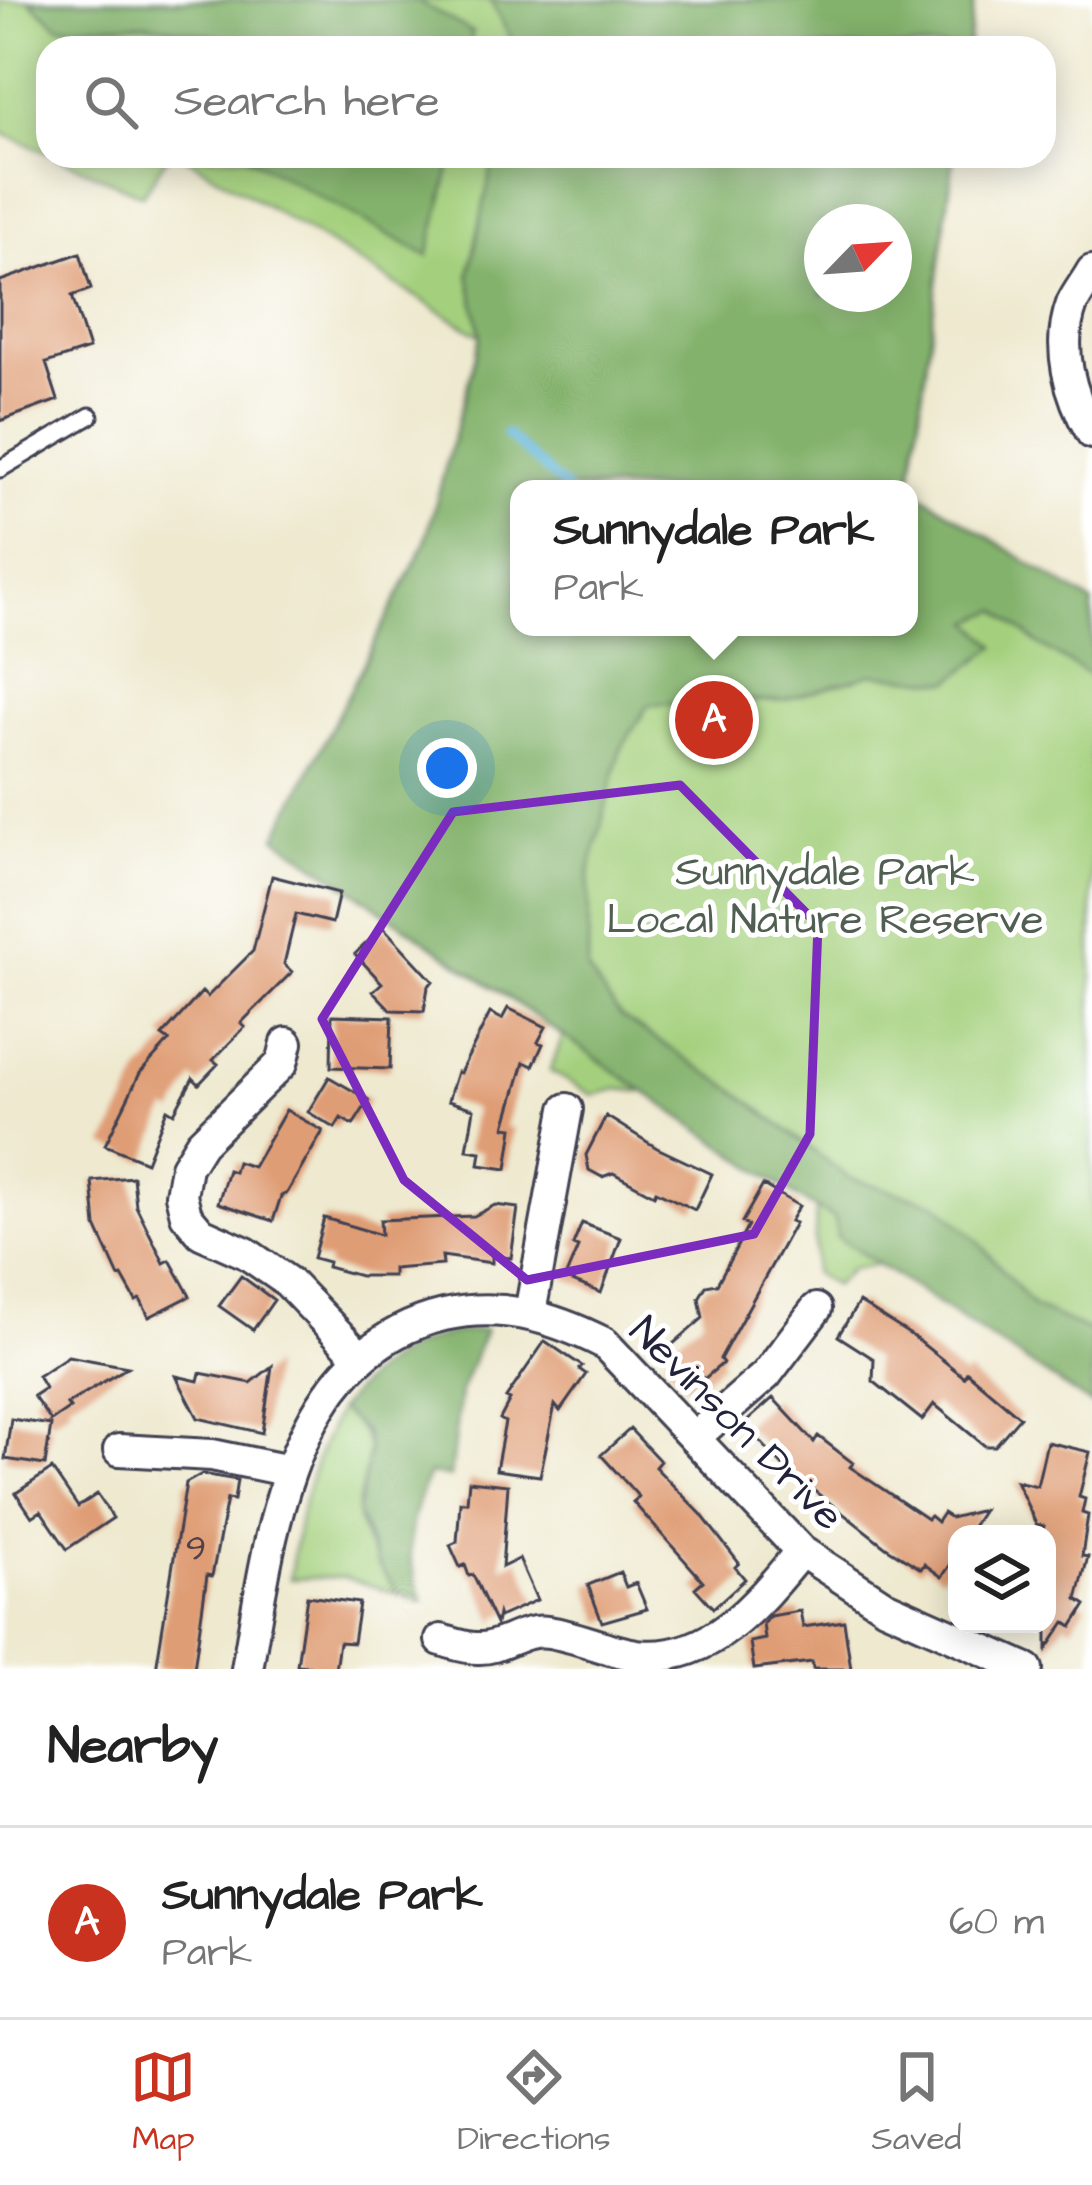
<!DOCTYPE html>
<style>
:root{--surface:#fff;--page:#f2f2f2;--text:#222;--muted:#767676;--line:#e0e0e0;--accent:#c8321e}
body{margin:0;font-family:"Architects Daughter",sans-serif;background:var(--page);color:var(--text)}
.controls{position:absolute;right:36px;bottom:36px;display:grid;overflow:hidden;border-radius:24px;box-shadow:0 6px 30px #0003}
.controls button{width:108px;height:108px;display:grid;place-items:center;padding:0;border:0;border-bottom:3px solid var(--line);background:var(--surface);color:var(--text);font:60px sans-serif}
.compass{position:absolute;left:804px;top:204px;width:108px;height:108px;border-radius:50%;background:var(--surface);box-shadow:0 6px 30px #0003;rotate:65deg}
.you{position:absolute;left:447px;top:768px;width:42px;height:42px;margin:-30px;border:9px solid #fff;border-radius:50%;background:#1a73e8;box-shadow:0 0 0 18px #1a73e833}
.badge{display:grid;place-items:center;width:78px;height:78px;border-radius:50%;background:var(--accent);color:#fff;font-size:39px;font-weight:700}
.pin{position:absolute;translate:-50% -50%;border:6px solid #fff;box-shadow:0 3px 12px #0006}
.popup{position:absolute;left:510px;top:480px;width:408px;height:156px;box-sizing:border-box;display:grid;place-content:center;border-radius:24px;background:var(--surface);filter:drop-shadow(0 3px 9px #0005);font-size:39px;white-space:nowrap;color:var(--muted)}
.popup b{font-size:45px;color:var(--text)}
.popup::after{content:'';position:absolute;left:50%;top:100%;margin-left:-24px;border:24px solid transparent;border-top-color:var(--surface)}
.list{margin:0;padding:0;list-style:none}
h2{display:flex;justify-content:space-between;align-items:center;height:156px;margin:0;padding:0 48px;font-size:51px}
h2 small{font-size:39px;font-weight:400;color:var(--muted)}
.list li{display:grid;grid-template-columns:78px 1fr auto;gap:36px;align-items:center;box-sizing:border-box;height:192px;padding:0 48px;border-top:3px solid var(--line)}
.list b{display:block;font-size:45px;white-space:nowrap}
.list p{margin:0;font-size:39px;white-space:nowrap;color:var(--muted)}
.list em{font-size:39px;font-style:normal;color:var(--muted)}
.icon{flex:none;width:66px;height:66px;fill:none;stroke:currentColor;stroke-width:2;stroke-linecap:round;stroke-linejoin:round}
.map{position:relative;flex:none;width:1092px;height:1669px;overflow:hidden}
.search{position:absolute;background:var(--surface);box-shadow:0 6px 30px #0003;left:36px;right:36px;top:36px;height:132px;display:flex;align-items:center;gap:30px;box-sizing:border-box;padding:0 42px;border-radius:36px;color:var(--muted);font-size:45px}
.sheet{height:348px;background:var(--surface)}
nav{display:flex;justify-content:space-around;align-items:center;box-sizing:border-box;height:168px;border-top:3px solid var(--line);background:var(--surface);font-size:33px;color:var(--muted)}
nav a{display:grid;justify-items:center;gap:6px}
nav .on{color:var(--accent)}
.map>svg:first-child{display:block}
</style>
<div class="map">
<svg width="1092" height="1669" viewBox="0 0 1092 1669">
<rect width="100%" height="100%" fill="#fff"/>
<filter id="ink" filterUnits="userSpaceOnUse"><feTurbulence type="fractalNoise" baseFrequency=".00833" numOctaves="2"/><feDisplacementMap in="SourceGraphic" scale="24" xChannelSelector="R" yChannelSelector="G"/><feConvolveMatrix kernelMatrix="1 2 1 2 8 2 1 2 1" color-interpolation-filters="sRGB"/></filter>
<filter id="wash" filterUnits="userSpaceOnUse"><feTurbulence type="fractalNoise" baseFrequency=".004" numOctaves="4" result="noise"/><feDisplacementMap in="SourceGraphic" scale="48" xChannelSelector="R" yChannelSelector="G"/><feGaussianBlur stdDeviation="2.7" result="paint"/><feColorMatrix in="noise" values="0 0 0 0 0 0 0 0 0 0 0 0 0 0 0 0 0 1.4 0 .05"/><feComposite in="paint" operator="in"/></filter>
<g filter="url(#wash)">
<rect width="100%" height="100%" fill="#eee9cf"/>
<!-- green -->
<path fill="#a4d07d" stroke="#63795c" stroke-width="3" fill-rule="evenodd" d="M 0,0 L 974,0 L 968,48 L 48,48 L 48,153 L 0,132 Z
M 55,156 L 168,156 L 142,195 Z
M 184,156 L 954,156 L 910,487 L 1092,603 L 1092,1405 L 878,1264 L 851,1269 L 834,1286 L 814,1273 L 816,1208 L 645,1092 L 618,1089 L 593,1095 L 550,1071 L 563,1036 L 276,837 L 425,543 L 481,336 ZM 822,222 L 894,222 L 894,294 L 822,294 ZM 519,489 L 909,489 L 909,627 L 519,627 Z
M 339,1409 C 361,1426 374,1443 368,1473 C 365,1486 357,1495 357,1509 C 359,1540 381,1570 399,1594 L 343,1577 L 290,1579 C 296,1518 311,1464 339,1409 Z"/>
<!-- forest -->
<path fill="#83b26c" stroke="#526a54" stroke-width="3" fill-rule="evenodd" d="M 28,0 L 416,0 L 472,32 L 471,48 L 286,48 L 147,24 L 58,26 Z
M 490,0 L 974,0 L 968,48 L 516,48 Z
M 245,156 L 453,156 L 428,256 Z
M 494,156 L 954,156 L 910,487 L 1092,603 L 1092,677 L 1038,644 L 998,610 L 972,622 L 996,646 L 949,682 L 872,674 L 784,700 L 648,705 L 620,751 L 589,874 L 588,971 L 620,1016 L 733,1089 L 849,1178 L 938,1204 L 978,1241 L 1034,1307 L 1092,1332 L 1092,1405 L 837,1237 L 835,1219 L 800,1199 L 276,837 L 425,543 L 481,336 L 469,275 ZM 822,222 L 894,222 L 894,294 L 822,294 ZM 909,489 L 909,627 L 519,627 L 519,489 Z
M 485,1330 L 460,1392 L 450,1477 L 429,1474 C 407,1523 403,1552 423,1601 L 399,1594 L 377,1564 L 357,1512 L 369,1451 L 365,1432 L 339,1409 C 377,1361 422,1332 485,1330 Z"/>
<g fill="none" stroke-linecap="round" stroke-linejoin="round">
<!-- stream -->
<path stroke="#60b7dd" stroke-width="9" d="M 506,434 L 566,489"/>
</g>
<g id="blocks">
<!-- building -->
<path fill="#df9d74" d="M 80,253 L 91,289 L 72,296 L 89,349 L 46,363 L 58,400 L 0,421 L 0,281 Z
M 272,876 L 339,893 L 332,923 L 296,914 L 284,964 L 292,972 L 241,1023 L 245,1027 L 213,1060 L 218,1064 L 199,1084 L 193,1078 L 174,1113 L 167,1109 L 146,1162 L 105,1145 L 140,1073 L 169,1041 L 162,1036 L 202,992 L 207,997 L 253,951 Z
M 383,927 L 433,981 L 428,987 L 424,1011 L 391,1010 L 373,991 L 382,983 L 355,954 Z
M 508,1008 L 546,1027 L 538,1042 L 543,1044 L 533,1066 L 524,1062 L 505,1127 L 513,1128 L 507,1169 L 479,1165 L 481,1152 L 467,1150 L 474,1109 L 448,1101 L 457,1072 L 460,1073 L 490,1013 L 502,1019 Z
M 332,1015 L 392,1017 L 390,1069 L 331,1067 Z
M 329,1077 L 369,1100 L 353,1125 L 341,1118 L 335,1128 L 308,1112 Z
M 286,1110 L 323,1131 L 287,1193 L 281,1196 L 273,1221 L 218,1203 L 228,1170 L 234,1172 L 237,1162 L 253,1167 Z
M 606,1116 L 657,1148 L 712,1174 L 695,1210 L 656,1191 L 654,1195 L 613,1173 L 602,1177 L 589,1170 L 586,1155 Z
M 133,1177 L 136,1206 L 164,1263 L 170,1260 L 190,1296 L 149,1317 L 140,1299 L 136,1301 L 122,1276 L 119,1277 L 96,1226 L 92,1181 Z
M 763,1185 L 799,1206 L 790,1221 L 795,1223 L 720,1359 L 723,1363 L 704,1379 L 699,1374 L 686,1386 L 664,1361 L 673,1344 L 703,1318 L 699,1298 L 706,1286 L 717,1284 L 748,1226 L 742,1222 Z
M 495,1205 L 518,1208 L 511,1258 L 492,1256 L 492,1263 L 442,1256 L 443,1265 L 393,1269 L 393,1276 L 360,1276 L 327,1267 L 328,1262 L 313,1258 L 324,1218 L 381,1235 L 380,1220 L 474,1216 Z
M 582,1223 L 621,1238 L 601,1293 L 565,1278 L 578,1247 L 573,1245 Z
M 241,1276 L 274,1300 L 253,1330 L 219,1306 Z
M 859,1302 L 914,1337 L 964,1377 L 967,1372 L 1020,1417 L 995,1446 L 985,1446 L 934,1404 L 922,1420 L 873,1381 L 874,1359 L 838,1336 Z
M 545,1341 L 582,1366 L 579,1369 L 586,1374 L 560,1411 L 555,1405 L 540,1476 L 496,1470 L 505,1422 L 500,1419 L 510,1400 L 506,1398 Z
M 68,1356 L 128,1367 L 67,1404 L 70,1408 L 51,1421 L 33,1396 L 45,1388 L 38,1376 Z
M 272,1366 L 262,1433 L 198,1418 L 176,1376 L 198,1381 L 200,1373 L 251,1383 Z
M 773,1398 L 814,1442 L 818,1436 L 853,1463 L 850,1467 L 927,1519 L 930,1516 L 937,1522 L 943,1513 L 951,1518 L 983,1510 L 967,1534 L 957,1534 L 957,1555 L 942,1577 L 924,1564 L 921,1569 L 886,1547 L 785,1468 L 744,1424 Z
M 11,1419 L 51,1425 L 45,1465 L 5,1459 Z
M 630,1429 L 660,1461 L 655,1467 L 701,1514 L 739,1563 L 735,1567 L 745,1579 L 713,1608 L 695,1588 L 703,1581 L 633,1502 L 639,1497 L 601,1455 Z
M 1047,1442 L 1090,1452 L 1079,1497 L 1085,1499 L 1082,1513 L 1088,1515 L 1082,1556 L 1088,1557 L 1077,1599 L 1086,1605 L 1072,1627 L 1065,1622 L 1047,1649 L 1047,1534 L 1042,1534 L 1044,1526 L 1036,1524 L 1016,1481 L 1037,1486 Z
M 52,1469 L 78,1507 L 97,1494 L 113,1518 L 67,1549 L 41,1511 L 32,1517 L 16,1493 Z
M 202,1474 L 237,1480 L 234,1500 L 227,1499 L 212,1576 L 207,1575 L 194,1669 L 156,1669 L 186,1483 Z
M 469,1481 L 508,1485 L 502,1567 L 519,1559 L 537,1600 L 499,1617 L 498,1614 L 496,1624 L 473,1575 L 469,1576 L 465,1565 L 460,1567 L 450,1545 L 457,1542 L 460,1502 L 467,1502 Z
M 620,1572 L 626,1587 L 636,1583 L 647,1609 L 602,1622 L 588,1585 Z
M 307,1596 L 359,1603 L 353,1643 L 339,1642 L 335,1669 L 297,1665 Z
M 800,1611 L 803,1627 L 844,1621 L 851,1669 L 813,1669 L 812,1662 L 754,1669 L 750,1642 L 765,1639 L 763,1624 L 770,1616 Z"/>
</g>
</g>
<g filter="url(#ink)">
<use href="#blocks" fill-opacity="0" stroke="#414051" stroke-width="3"/>
<g fill="none" stroke-linecap="round" stroke-linejoin="round">
<defs>
<path id="lane" d="M 0,469 L 90,416"/>
<path id="street" d="M 1092,271 C 1086,282 1077,293 1072,304 C 1056,347 1070,396 1092,433
M 287,1043 L 282,1063 L 201,1143 L 186,1167 L 181,1195 L 186,1215 L 201,1233 L 246,1253 L 288,1282 L 359,1356
M 530,1313 L 567,1109
M 694,1438 L 766,1375 L 816,1309
M 119,1450 L 212,1455 L 290,1471
M 441,1640 C 452,1643 465,1648 477,1648 C 501,1650 522,1628 548,1632 C 578,1636 607,1651 637,1655 C 711,1664 760,1601 801,1551
M 247,1669 C 270,1537 289,1352 444,1315 C 502,1302 552,1317 604,1343 L 801,1551 L 885,1606 L 1027,1669"/>
</defs>
<!-- lane casing -->
<use href="#lane" stroke="#414051" stroke-width="21"/>
<!-- street casing -->
<use href="#street" stroke="#414051" stroke-width="36"/>
<!-- lane -->
<use href="#lane" stroke="#fff" stroke-width="15"/>
<!-- street -->
<use href="#street" stroke="#fff" stroke-width="30"/>
</g>
</g>
<!-- marked area -->
<path fill="none" stroke="#7b2cbf" stroke-width="9" stroke-linejoin="round" d="M 680,785 L 818,925 L 810,1134 L 754,1234 L 527,1280 L 404,1180 L 322,1019 L 453,812 Z"/>
<g text-anchor="middle" stroke-width="10" stroke-linejoin="round" paint-order="stroke">
<!-- number labels -->
<g font-size="36" fill="#514149">
<text x="196" y="1559">9</text>
</g>
<!-- park labels -->
<g font-size="42" fill="#505f52" stroke="#fff">
<text x="825" y="885">Sunnydale Park<tspan x="825" dy="48">Local Nature Reserve</tspan></text>
</g>
<!-- street labels -->
<g font-size="42" fill="#22223b" stroke="#fff">
<text transform="translate(738 1422) rotate(45)" y="15">Nevinson Drive</text>
</g>
</g>
</svg>
<div class="controls">
<button><svg class="icon" aria-label="layers" viewBox="0 0 24 24"><path d="M12 4l9 5-9 5-9-5zM3 14l9 5 9-5"/></svg></button>
</div>
<svg class="compass" viewBox="-18 -18 36 36"><path d="M0-13l5 13h-10z" fill="#e53935"/><path d="M0 13l5-13h-10z" fill="#767676"/></svg>
<div class="you"></div>
<div class="pin badge" style="left:714px;top:720px">A</div>
<div class="popup"><b>Sunnydale Park</b>Park</div>
<div class="search"><svg class="icon" aria-label="search" viewBox="0 0 24 24"><circle cx="10" cy="10" r="6"/><path d="M15 15l6 6"/></svg>Search here</div>
</div>
<section class="sheet">
<h2>Nearby<small></small></h2>
<ul class="list">
<li><span class="badge">A</span><div><b>Sunnydale Park</b><p>Park</p></div><em>60 m</em></li>
</ul>
</section>
<nav>
<a class="on"><svg class="icon" aria-label="map" viewBox="0 0 24 24"><path d="M3 6l6-2 6 2 6-2v14l-6 2-6-2-6 2zM9 4v14M15 6v14"/></svg>Map</a>
<a><svg class="icon" aria-label="directions" viewBox="0 0 24 24"><path d="M12 3l9 9-9 9-9-9zM9 14v-3h6M13 9l2 2-2 2"/></svg>Directions</a>
<a><svg class="icon" aria-label="saved" viewBox="0 0 24 24"><path d="M7 4h10v16l-5-4-5 4z"/></svg>Saved</a>
</nav>
